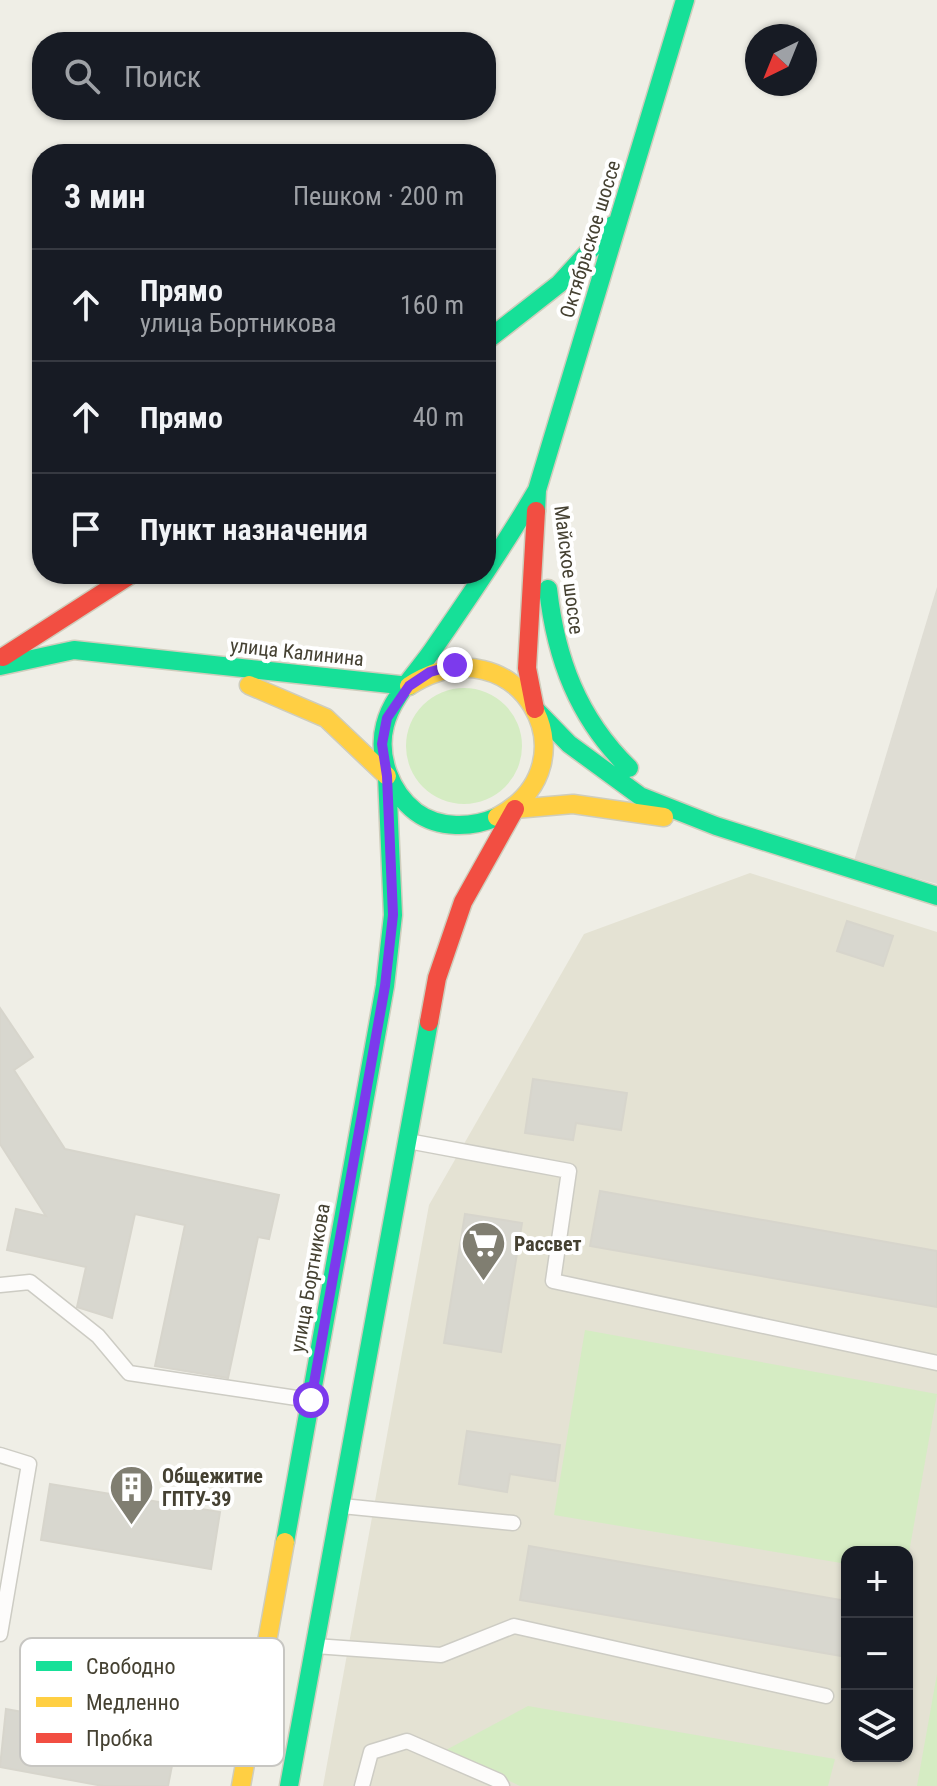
<!DOCTYPE html>
<html lang="ru">
<meta charset="utf-8">
<style>
:root{--surface:#171b24;--page:#242831;--text:#f1f3f6;--muted:#9ea1a6;--line:#363941}
body{margin:0;font-family:"Roboto Condensed",sans-serif;background:var(--page);color:var(--text)}
.controls{position:absolute;right:24px;bottom:24px;display:grid;overflow:hidden;border-radius:16px;box-shadow:0 2px 6px #0004}
.controls button{width:72px;height:72px;display:grid;place-items:center;padding:0;border:0;border-bottom:2px solid var(--line);background:var(--surface);color:var(--text);font:40px sans-serif}
.compass{position:absolute;left:745px;top:24px;width:72px;height:72px;border-radius:50%;background:var(--surface);box-shadow:0 2px 6px #0004;rotate:223deg}
.stop{position:absolute;width:24px;height:24px;margin:-18px;border:6px solid #7c3aed;border-radius:50%;background:#fff}
.stop.end{background:#7c3aed;border-color:#fff;box-shadow:0 2px 8px #0008}
.list{margin:0;padding:0;list-style:none}
h2{display:flex;justify-content:space-between;align-items:center;height:104px;margin:0;padding:0 32px;font-size:34px}
h2 small{font-size:26px;font-weight:400;color:var(--muted)}
.list li{display:grid;grid-template-columns:52px 1fr auto;gap:24px;align-items:center;box-sizing:border-box;height:112px;padding:0 32px;border-top:2px solid var(--line)}
.list b{display:block;font-size:30px;white-space:nowrap}
.list p{margin:0;font-size:26px;white-space:nowrap;color:var(--muted)}
.list em{font-size:26px;font-style:normal;color:var(--muted)}
.icon{flex:none;width:44px;height:44px;fill:none;stroke:currentColor;stroke-width:2;stroke-linecap:round;stroke-linejoin:round}
.map{position:relative;flex:none;width:937px;height:1786px;overflow:hidden}
.search{position:absolute;background:var(--surface);box-shadow:0 2px 6px #0004;left:32px;top:32px;width:464px;height:88px;display:flex;align-items:center;gap:20px;box-sizing:border-box;padding:0 28px;border-radius:32px;color:var(--muted);font-size:30px}
.panel{position:absolute;background:var(--surface);box-shadow:0 2px 6px #0004;left:32px;top:144px;width:464px;height:440px;border-radius:32px}
.map>svg:first-child{display:block}
</style>
<div class="map">
<svg width="937" height="1786" viewBox="0 0 937 1786">
<rect width="100%" height="100%" fill="#efeee6"/>
<!-- residential -->
<path fill="#e4e2d3" fill-rule="evenodd" d="M 750,873 L 937,932 L 937,1786 L 323,1786 L 429,1205 L 584,934 ZM 847,1552 L 907,1552 L 907,1756 L 847,1756 Z"/>
<!-- industrial -->
<path fill="#dfddd4" d="M 937,587 L 937,884 L 854,861 Z"/>
<!-- green -->
<path fill="#d5ecc3" d="M406 746a58 58 0 1 1 116 0a58 58 0 1 1-116 0Z
M 585,1330 L 937,1394 L 907,1564 L 907,1552 L 847,1552 L 847,1564 L 554,1515 Z
M 937,1674 L 937,1786 L 917,1786 Z
M 528,1706 L 835,1759 L 828,1786 L 520,1786 L 446,1750 Z"/>
<!-- building -->
<path fill="#d8d7cf" stroke="#d7d5cc" stroke-width="2" d="M 847,921 L 893,936 L 883,966 L 837,951 Z
M 0,1008 L 33,1057 L 14,1070 L 65,1149 L 279,1195 L 269,1239 L 258,1237 L 228,1378 L 155,1366 L 185,1225 L 135,1214 L 112,1318 L 77,1307 L 86,1267 L 7,1250 L 16,1209 L 46,1216 L 0,1144 Z
M 533,1079 L 627,1093 L 621,1130 L 576,1123 L 573,1140 L 525,1133 Z
M 600,1191 L 937,1251 L 937,1307 L 590,1246 Z
M 465,1214 L 522,1223 L 501,1352 L 444,1343 Z
M 467,1431 L 560,1445 L 555,1481 L 510,1474 L 507,1492 L 459,1484 Z
M 50,1484 L 220,1512 L 211,1569 L 41,1540 Z
M 529,1546 L 847,1601 L 847,1657 L 520,1600 Z
M 6,1709 L 177,1740 L 168,1786 L 103,1786 L 0,1767 Z"/>
<g fill="none" stroke-linecap="round" stroke-linejoin="round">
<defs>
<path id="lane" d="M 408,1141 L 569,1171 L 553,1281 L 937,1363
M 0,1285 L 30,1282 L 98,1336 L 129,1373 L 310,1400
M 0,1455 L 29,1464 L 0,1634
M 342,1506 L 513,1523
M 315,1646 L 441,1655 L 514,1626 L 826,1696
M 362,1786 L 371,1752 L 407,1741 L 499,1781 L 502,1786"/>
<path id="fast" d="M 486,341 L 559,284 L 613,225
M 536,511 L 537,490 L 685,0
M 548,589 C 556,659 578,718 629,768
M 0,666 L 74,650 L 409,686
M 535,709 L 569,744 L 640,796 L 716,826 L 937,896
M 497,817 C 472,828 439,829 416,812 C 390,792 377,756 385,725 C 392,696 418,672 434,648 C 470,596 505,545 537,490
M 285,1542 L 385,986 L 393,915 L 387,776
M 289,1786 L 429,1022"/>
<path id="slow" d="M 249,685 L 326,718 L 387,776
M 409,686 C 518,617 599,764 497,817
M 515,809 L 573,804 L 664,817
M 241,1786 L 285,1542"/>
<path id="jam" d="M 3,657 L 132,574
M 535,709 L 527,668 L 536,511
M 429,1022 L 437,978 L 463,902 L 515,809"/>
</defs>
<!-- lane casing -->
<use href="#lane" stroke="#cdccc4" stroke-width="17"/>
<!-- fast casing -->
<use href="#fast" stroke="#cfcdbc" stroke-width="21"/>
<!-- slow casing -->
<use href="#slow" stroke="#cfcdbc" stroke-width="21"/>
<!-- jam casing -->
<use href="#jam" stroke="#cfcdbc" stroke-width="21"/>
<!-- lane -->
<use href="#lane" stroke="#fdfcfb" stroke-width="14"/>
<!-- fast -->
<use href="#fast" stroke="#16e098" stroke-width="18"/>
<!-- slow -->
<use href="#slow" stroke="#ffcf43" stroke-width="18"/>
<!-- jam -->
<use href="#jam" stroke="#f24e42" stroke-width="18"/>
</g>
<g fill="none" stroke-linecap="round" stroke-linejoin="round">
<!-- route -->
<path stroke="#7c3aed" stroke-width="10" d="M 311,1400 L 385,986 L 393,915 L 387,776 L 382,744 L 387,718 L 409,686 L 430,672 L 455,665"/>
</g>
<!-- icons -->
<defs>
<symbol id="supermarket-pin" viewBox="-11 -11 22 30"><path d="M0 17L-7.5 6A9.5 9.5 0 1 1 7.5 6Z" fill="#807e71" stroke="#fff"/><path d="M-6-5.5h2.5l.6 2H6L4.5 2H-2.5L-4.4-4H-6ZM-1.5 3.2a1.3 1.3 0 1 0 .1 0ZM3 3.2a1.3 1.3 0 1 0 .1 0Z" fill="#fff"/></symbol>
<symbol id="building-pin" viewBox="-11 -11 22 30"><path d="M0 17L-7.5 6A9.5 9.5 0 1 1 7.5 6Z" fill="#807e71" stroke="#fff"/><path d="M-4-6H4V6H1V3H-1V6H-4ZM-2.5-4.3h1.7v1.8h-1.7ZM.8-4.3h1.7v1.8H.8ZM-2.5-1h1.7V.8h-1.7ZM.8-1h1.7V.8H.8Z" fill="#fff"/></symbol>
</defs>
<g fill-rule="evenodd">
<use href="#supermarket-pin" x="458" y="1218" width="51" height="69"/>
<use href="#building-pin" x="106" y="1462" width="51" height="69"/>
</g>
<g text-anchor="middle" stroke-width="8" stroke-linejoin="round" paint-order="stroke">
<!-- street labels -->
<g font-size="20" fill="#454132" stroke="#fff">
<text transform="translate(590 239) rotate(-73)" y="7">Октябрьское шоссе</text>
<text transform="translate(569 570) rotate(83)" y="7">Майское шоссе</text>
<text transform="translate(297 652) rotate(6)" y="7">улица Калинина</text>
<text transform="translate(310 1278) rotate(-80)" y="7">улица Бортникова</text>
</g>
<!-- poi labels -->
<g font-size="20" font-weight="bold" fill="#454132" stroke="#fff" text-anchor="start">
<text x="514" y="1251">Рассвет</text>
<text x="162" y="1483">Общежитие<tspan x="162" dy="23">ГПТУ-39</tspan></text>
</g>
</g>
<!-- legend -->
<rect x="20" y="1638" width="264" height="128" rx="12" fill="#fff" stroke="#c7c6c2" stroke-width="2"/>
<rect x="36" y="1661" width="36" height="10" fill="#16e098"/>
<rect x="36" y="1697" width="36" height="10" fill="#ffcf43"/>
<rect x="36" y="1733" width="36" height="10" fill="#f24e42"/>
<g font-size="22" fill="#454132">
<text x="86" y="1674">Свободно</text>
<text x="86" y="1710">Медленно</text>
<text x="86" y="1746">Пробка</text>
</g>
</svg>
<div class="controls">
<button>+</button>
<button>−</button>
<button><svg class="icon" aria-label="layers" viewBox="0 0 24 24"><path d="M12 4l9 5-9 5-9-5zM3 14l9 5 9-5"/></svg></button>
</div>
<svg class="compass" viewBox="-18 -18 36 36"><path d="M0-13l5 13h-10z" fill="#e53935"/><path d="M0 13l5-13h-10z" fill="#9ea1a6"/></svg>
<div class="stop" style="left:311px;top:1400px"></div>
<div class="stop end" style="left:455px;top:665px"></div>
<div class="search"><svg class="icon" aria-label="search" viewBox="0 0 24 24"><circle cx="10" cy="10" r="6"/><path d="M15 15l6 6"/></svg>Поиск</div>
<section class="panel">
<h2>3 мин<small>Пешком · 200 m</small></h2>
<ul class="list">
<li><svg class="icon" aria-label="ahead" viewBox="0 0 24 24"><path d="M12 20V5M6 11l6-6 6 6"/></svg><div><b>Прямо</b><p>улица Бортникова</p></div><em>160 m</em></li>
<li><svg class="icon" aria-label="ahead" viewBox="0 0 24 24"><path d="M12 20V5M6 11l6-6 6 6"/></svg><div><b>Прямо</b></div><em>40 m</em></li>
<li><svg class="icon" aria-label="arrive" viewBox="0 0 24 24"><path d="M6 21V4h12l-3 4 3 4H6"/></svg><div><b>Пункт назначения</b></div></li>
</ul>
</section>
</div>
